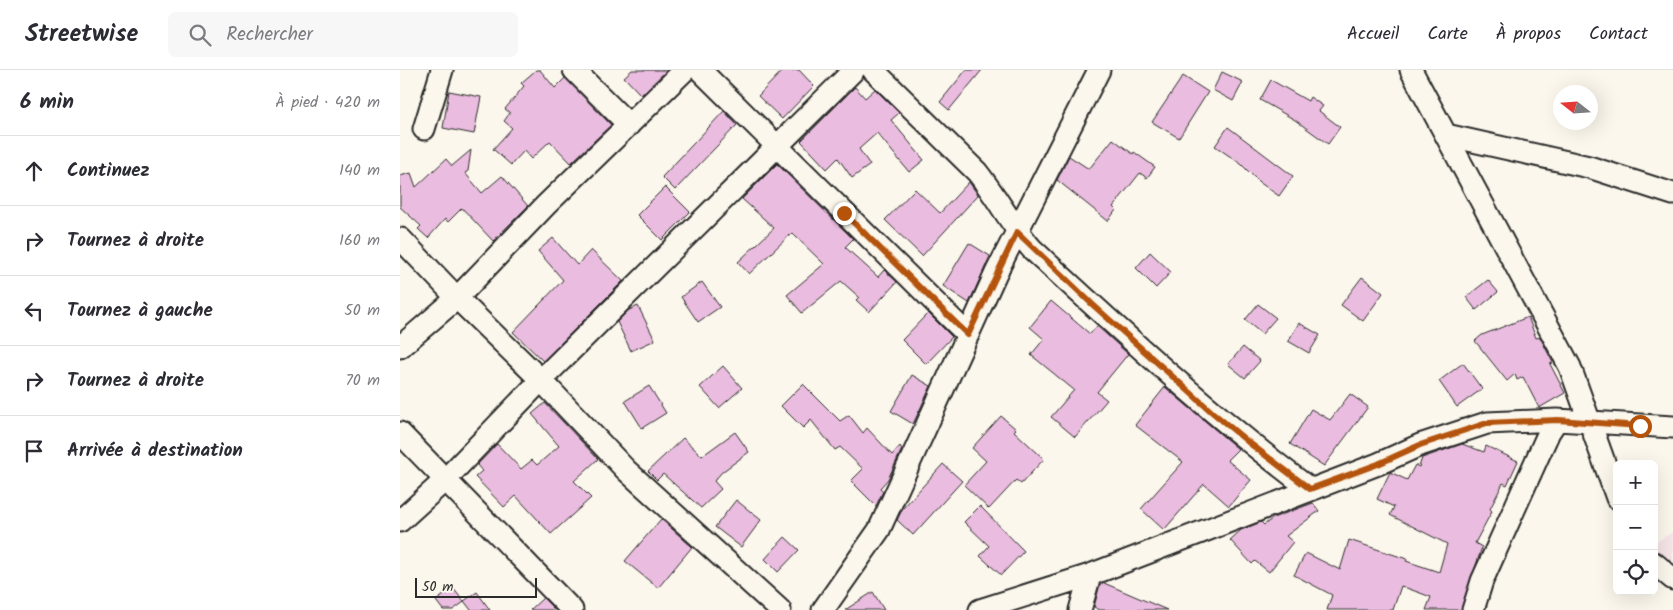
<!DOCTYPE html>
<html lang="fr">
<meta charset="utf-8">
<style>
:root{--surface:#fff;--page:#f7f7f7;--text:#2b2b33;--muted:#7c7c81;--line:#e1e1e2}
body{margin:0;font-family:Kalam,sans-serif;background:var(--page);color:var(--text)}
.controls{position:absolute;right:15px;bottom:15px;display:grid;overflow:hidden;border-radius:8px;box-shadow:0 5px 20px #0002}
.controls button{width:45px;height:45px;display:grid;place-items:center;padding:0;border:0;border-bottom:1px solid var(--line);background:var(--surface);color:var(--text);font:25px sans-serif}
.compass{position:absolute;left:1153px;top:15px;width:45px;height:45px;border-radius:50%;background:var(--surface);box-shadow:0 5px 20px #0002;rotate:287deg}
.scale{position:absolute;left:15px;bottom:12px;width:122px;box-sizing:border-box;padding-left:5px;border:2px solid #2b2b2b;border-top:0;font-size:14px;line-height:18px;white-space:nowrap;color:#2b2b2b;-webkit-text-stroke:4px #fbf7ec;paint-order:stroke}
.stop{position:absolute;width:15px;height:15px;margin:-11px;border:4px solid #b45309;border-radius:50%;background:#fff}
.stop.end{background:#b45309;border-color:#fff;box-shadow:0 1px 5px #0008}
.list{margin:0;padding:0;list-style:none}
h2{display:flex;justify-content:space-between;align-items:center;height:65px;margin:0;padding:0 20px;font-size:21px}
h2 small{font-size:16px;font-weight:400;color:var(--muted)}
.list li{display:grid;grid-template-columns:32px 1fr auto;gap:15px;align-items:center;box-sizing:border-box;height:70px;padding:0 20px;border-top:1px solid var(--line)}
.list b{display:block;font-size:19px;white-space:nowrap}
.list em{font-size:16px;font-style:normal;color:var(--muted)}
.icon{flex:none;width:28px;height:28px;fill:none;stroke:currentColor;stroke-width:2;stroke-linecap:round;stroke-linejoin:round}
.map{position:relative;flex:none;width:1273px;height:540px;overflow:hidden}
header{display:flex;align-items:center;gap:30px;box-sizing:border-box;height:70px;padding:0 25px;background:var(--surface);border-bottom:1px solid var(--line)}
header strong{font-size:24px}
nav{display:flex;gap:28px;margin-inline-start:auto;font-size:18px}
.search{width:350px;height:45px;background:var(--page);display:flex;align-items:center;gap:12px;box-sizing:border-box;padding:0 18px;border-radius:8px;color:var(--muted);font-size:19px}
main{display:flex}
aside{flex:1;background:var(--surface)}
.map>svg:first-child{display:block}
</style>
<header>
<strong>Streetwise</strong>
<div class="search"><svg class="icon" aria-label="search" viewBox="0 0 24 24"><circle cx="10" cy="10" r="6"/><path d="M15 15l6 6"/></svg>Rechercher</div>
<nav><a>Accueil</a><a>Carte</a><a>À propos</a><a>Contact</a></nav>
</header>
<main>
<aside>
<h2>6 min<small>À pied · 420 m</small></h2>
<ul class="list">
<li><svg class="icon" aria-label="ahead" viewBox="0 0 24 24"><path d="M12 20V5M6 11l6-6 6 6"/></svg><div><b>Continuez</b></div><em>140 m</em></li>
<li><svg class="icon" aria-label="right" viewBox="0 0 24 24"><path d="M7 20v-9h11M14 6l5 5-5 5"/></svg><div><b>Tournez à droite</b></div><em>160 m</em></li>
<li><svg class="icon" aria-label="left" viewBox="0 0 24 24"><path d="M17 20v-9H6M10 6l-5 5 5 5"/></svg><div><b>Tournez à gauche</b></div><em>50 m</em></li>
<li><svg class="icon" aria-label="right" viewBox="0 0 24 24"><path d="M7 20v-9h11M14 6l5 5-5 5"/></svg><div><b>Tournez à droite</b></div><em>70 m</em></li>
<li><svg class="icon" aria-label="arrive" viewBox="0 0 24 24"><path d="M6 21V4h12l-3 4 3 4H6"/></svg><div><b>Arrivée à destination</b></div></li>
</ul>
</aside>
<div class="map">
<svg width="1273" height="540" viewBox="0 0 1273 540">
<rect width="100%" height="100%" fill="#fbf7ec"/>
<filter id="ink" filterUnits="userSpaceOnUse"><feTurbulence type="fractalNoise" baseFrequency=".02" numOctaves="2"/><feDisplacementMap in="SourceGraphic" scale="10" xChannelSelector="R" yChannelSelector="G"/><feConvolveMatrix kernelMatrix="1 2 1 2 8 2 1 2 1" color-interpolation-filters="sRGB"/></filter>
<g filter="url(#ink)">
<!-- built -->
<path fill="#f6e5e8" d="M 1273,462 L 1273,496 L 1254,481 L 1254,473 Z"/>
<!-- building -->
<path fill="#eabcdf" stroke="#2b2b2b" d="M 136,0 L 140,0 L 155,18 L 165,8 L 211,55 L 171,93 L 150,71 L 131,89 L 124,81 L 111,95 L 93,79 L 112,58 L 104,51 L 110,43 L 105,39 L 124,16 L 121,13 Z
M 232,0 L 267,0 L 241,25 L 224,7 Z
M 383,0 L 399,0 L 414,16 L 382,49 L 358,26 Z
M 566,0 L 582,0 L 549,40 L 540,32 Z
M 822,2 L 843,12 L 833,31 L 813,20 Z
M 783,6 L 808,22 L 779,68 L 752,52 Z
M 871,10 L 908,31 L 910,27 L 923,36 L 919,41 L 940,57 L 928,74 L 895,50 L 860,30 Z
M 455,17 L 465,28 L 475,19 L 499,43 L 491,50 L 524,90 L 509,102 L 477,63 L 459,79 L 470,95 L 452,108 L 438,88 L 427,99 L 401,71 Z
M 49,21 L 81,27 L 74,64 L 43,58 Z
M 324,41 L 337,55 L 275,120 L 262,107 Z
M 828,57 L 893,106 L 879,126 L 859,112 L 841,94 L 815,76 Z
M 713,69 L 733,84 L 734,82 L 755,97 L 747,108 L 740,103 L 713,137 L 716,140 L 708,151 L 657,110 L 669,86 L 689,99 Z
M 71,80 L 68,101 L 65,103 L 82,123 L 102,106 L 128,136 L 93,171 L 62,138 L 48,152 L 45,149 L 28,168 L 18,159 L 21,156 L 0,137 L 0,106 L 11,103 L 16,117 L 46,89 L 52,96 Z
M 377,94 L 453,169 L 445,177 L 478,207 L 484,200 L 497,212 L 469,242 L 456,230 L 459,227 L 441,211 L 402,243 L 387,225 L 424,194 L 392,163 L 349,204 L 338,192 L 374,158 L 342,129 Z
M 569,112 L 578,125 L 522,186 L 485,150 L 515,119 L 540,143 Z
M 265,117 L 290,142 L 262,170 L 237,145 Z
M 153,168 L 177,195 L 191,180 L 223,211 L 143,291 L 113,262 L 163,210 L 138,181 Z
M 569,173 L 590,186 L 569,233 L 543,216 Z
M 750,182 L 771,202 L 756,218 L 736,198 Z
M 962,207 L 983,223 L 963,251 L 941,235 Z
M 1088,210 L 1098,222 L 1076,240 L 1066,227 Z
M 302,212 L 320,237 L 298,252 L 281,227 Z
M 651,231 L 690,264 L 697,256 L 728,284 L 697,322 L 707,330 L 675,367 L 651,347 L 674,320 L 631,285 L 644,269 L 630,257 Z
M 858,234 L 876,248 L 862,264 L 845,250 Z
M 238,236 L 255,270 L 231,281 L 217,252 L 229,240 Z
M 528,243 L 552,267 L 526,294 L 502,270 Z
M 1128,247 L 1136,268 L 1140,267 L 1153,293 L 1150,294 L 1165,323 L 1139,338 L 1123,307 L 1117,310 L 1115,304 L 1107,311 L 1075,271 L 1082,265 Z
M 899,253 L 920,265 L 909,283 L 888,271 Z
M 843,277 L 860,291 L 845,308 L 828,294 Z
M 1063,293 L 1082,319 L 1057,337 L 1039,311 Z
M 323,296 L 342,318 L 319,338 L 300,317 Z
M 512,305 L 531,316 L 513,354 L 491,341 Z
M 403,314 L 440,351 L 449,345 L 463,363 L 467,358 L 492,385 L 500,376 L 502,379 L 488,409 L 480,418 L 483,421 L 476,436 L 451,411 L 463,399 L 440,377 L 435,380 L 411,350 L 403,358 L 381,336 Z
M 249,316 L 266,343 L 242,358 L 225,331 Z
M 765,317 L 838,379 L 827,390 L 851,410 L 829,436 L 804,414 L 764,460 L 741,439 L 783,392 L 735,355 Z
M 950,324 L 968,337 L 924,396 L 890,374 L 911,339 L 930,350 Z
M 145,333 L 198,389 L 174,411 L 191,428 L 151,464 L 116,426 L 104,437 L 75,407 L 82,401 L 77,395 L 97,374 L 121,399 L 132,390 L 137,395 L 159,376 L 132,344 Z
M 601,346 L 616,359 L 614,361 L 644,389 L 621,414 L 616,410 L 589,439 L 564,415 L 586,391 L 572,378 Z
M 335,362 L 349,382 L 322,402 L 314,411 L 321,419 L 301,438 L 263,404 L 257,410 L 248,401 L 283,368 L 302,386 Z
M 1062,374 L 1084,382 L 1086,376 L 1118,391 L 1107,415 L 1103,413 L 1090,439 L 1092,441 L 1075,473 L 1082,477 L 1061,540 L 1026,540 L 1031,527 L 1001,516 L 993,540 L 927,540 L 932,525 L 894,505 L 906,483 L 940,500 L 949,470 L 1007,489 L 1006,491 L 1039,502 L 1047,474 L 990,445 L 994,437 L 977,429 L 990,402 L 1007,410 L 1015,395 L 1019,397 L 1022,388 Z
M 543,394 L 562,411 L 513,465 L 497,450 L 503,438 Z
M 336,430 L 361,450 L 341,477 L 315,457 Z
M 913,433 L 919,441 L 886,466 L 893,472 L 869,502 L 855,491 L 852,494 L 830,470 L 841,460 L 861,452 L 864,455 L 873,448 Z
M 580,436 L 624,481 L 601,505 L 580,486 L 589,476 L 564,452 Z
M 261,449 L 292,477 L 258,518 L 225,491 Z
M 385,467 L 399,480 L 378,502 L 365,489 Z
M 704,513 L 767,540 L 700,540 L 694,537 L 700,514 Z
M 53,518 L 64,532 L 53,540 L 43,540 L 36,531 Z
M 77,522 L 90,540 L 71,540 L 64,531 Z
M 473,522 L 484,540 L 445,540 Z
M 143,528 L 155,540 L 130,540 Z"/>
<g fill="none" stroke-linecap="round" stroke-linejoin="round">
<defs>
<path id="minor" d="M 174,0 L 229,55
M 300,0 L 568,265
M 473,0 L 577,102 C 597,127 611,155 632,179 C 722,262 812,346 910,419
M 1011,0 L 1170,297 L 1217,428
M 24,59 L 42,0
M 1046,65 L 1189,97 L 1273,124
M 1,169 L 57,228 L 141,310 L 226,400 L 380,540
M 0,277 L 57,228 L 146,135 L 285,0
M 0,363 L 172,540
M 0,451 L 44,411 L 141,310 L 454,0
M 1254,493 L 1273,509
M 423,540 L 479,460 L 596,203 L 699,0
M 580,540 L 690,505 L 978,394 L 1020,375 L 1087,353 L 1157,350 L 1273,357
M 680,540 L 690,505
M 1073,540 L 1082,511 L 1149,362 L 1157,350"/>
</defs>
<!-- minor casing -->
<use href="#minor" stroke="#2b2b2b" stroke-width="25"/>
<!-- minor -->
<use href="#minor" stroke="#fbf7ec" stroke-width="21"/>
</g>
</g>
<g fill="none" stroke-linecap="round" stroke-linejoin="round" filter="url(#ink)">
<!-- route -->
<path stroke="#b45309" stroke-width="6" d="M 444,143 L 568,265 L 617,162 L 692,234 L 812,342 L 848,372 L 910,419 L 978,394 L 1020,375 L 1087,353 L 1158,350 L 1240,356"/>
</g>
</svg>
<div class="controls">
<button>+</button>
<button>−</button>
<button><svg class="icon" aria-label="locate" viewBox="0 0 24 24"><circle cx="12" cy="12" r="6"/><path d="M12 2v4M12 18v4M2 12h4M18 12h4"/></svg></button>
</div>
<svg class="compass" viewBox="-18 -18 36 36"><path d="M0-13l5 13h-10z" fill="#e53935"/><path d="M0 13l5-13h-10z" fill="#7c7c81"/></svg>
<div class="scale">50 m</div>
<div class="stop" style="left:1240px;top:356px"></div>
<div class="stop end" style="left:444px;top:143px"></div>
</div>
</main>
